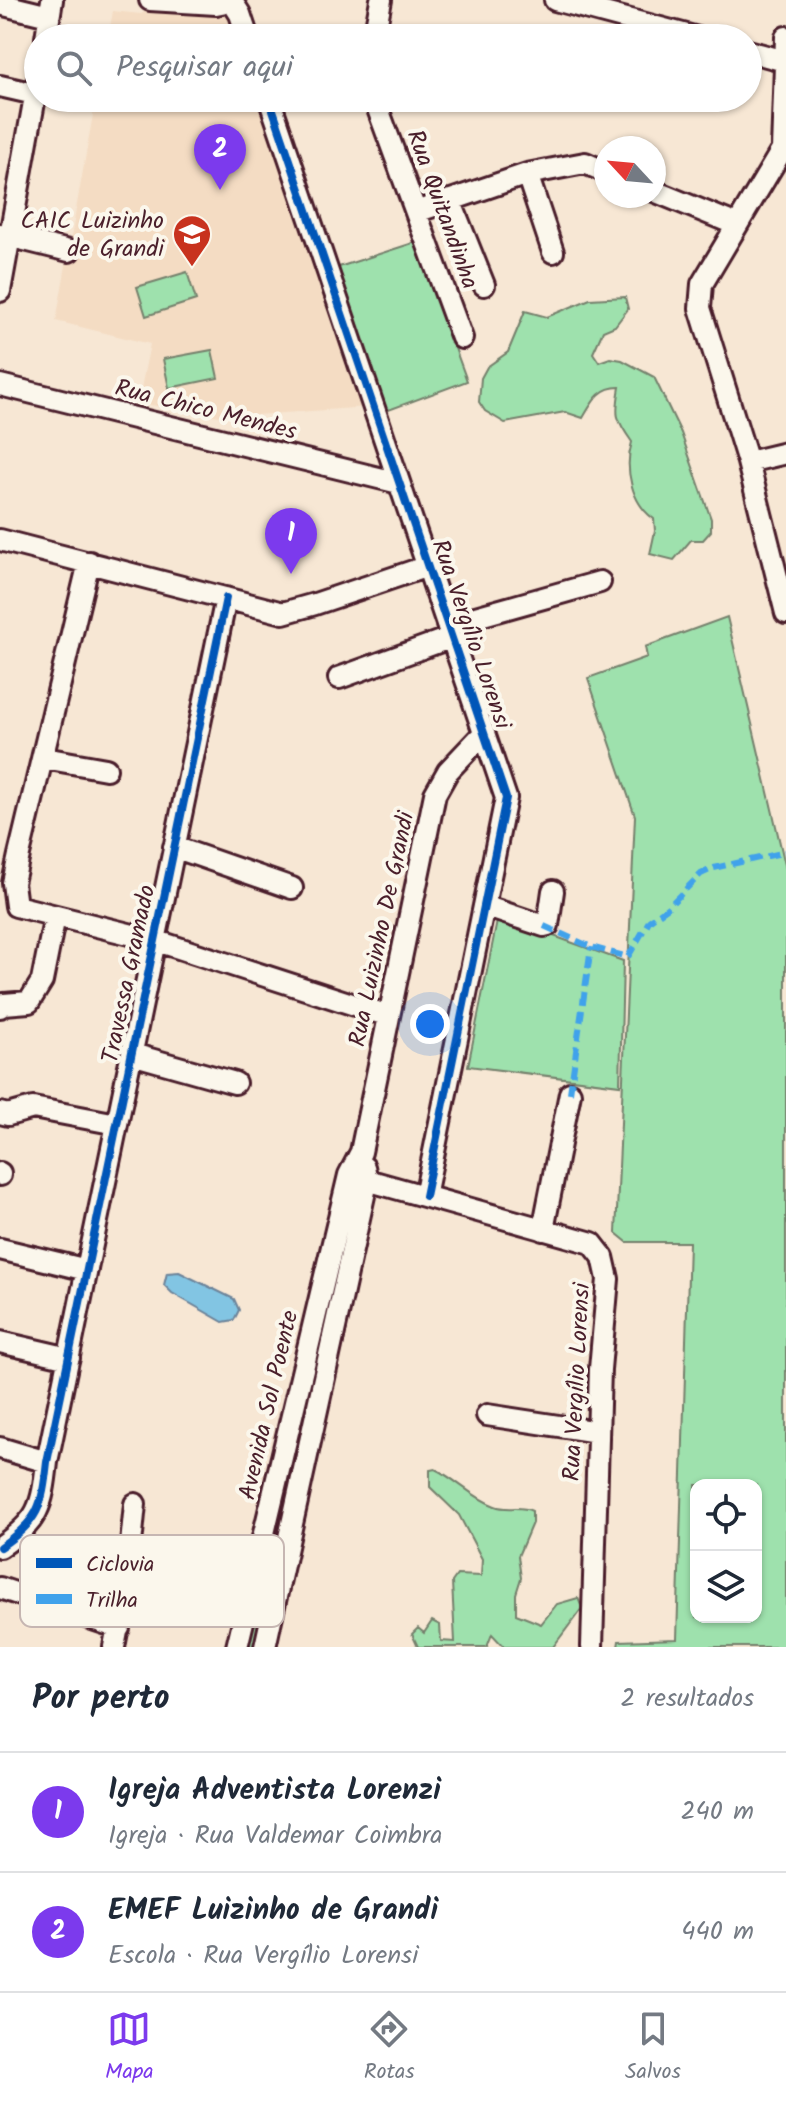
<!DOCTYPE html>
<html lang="pt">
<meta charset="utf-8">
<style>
:root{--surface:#fff;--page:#f2f2f3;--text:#1f2937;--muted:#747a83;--line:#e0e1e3;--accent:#7c3aed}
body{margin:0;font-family:Kalam,sans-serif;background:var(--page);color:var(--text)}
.controls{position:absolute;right:24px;bottom:24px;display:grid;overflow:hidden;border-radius:16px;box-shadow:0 2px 6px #0004}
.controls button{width:72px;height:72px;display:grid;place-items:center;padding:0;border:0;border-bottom:2px solid var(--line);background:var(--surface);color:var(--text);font:40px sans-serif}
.compass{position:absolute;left:594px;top:136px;width:72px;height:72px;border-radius:50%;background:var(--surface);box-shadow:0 2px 6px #0004;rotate:296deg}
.you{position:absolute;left:430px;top:1024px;width:28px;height:28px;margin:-20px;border:6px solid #fff;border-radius:50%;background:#1a73e8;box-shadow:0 0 0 12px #1a73e833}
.badge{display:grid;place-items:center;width:52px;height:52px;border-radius:50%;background:var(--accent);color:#fff;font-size:26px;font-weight:700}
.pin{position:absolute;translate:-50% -66px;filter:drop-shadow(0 2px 4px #0008)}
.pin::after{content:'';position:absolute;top:42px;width:28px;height:24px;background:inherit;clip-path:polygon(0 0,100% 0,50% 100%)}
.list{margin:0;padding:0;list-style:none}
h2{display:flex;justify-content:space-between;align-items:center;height:104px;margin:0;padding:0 32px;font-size:34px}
h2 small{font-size:26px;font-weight:400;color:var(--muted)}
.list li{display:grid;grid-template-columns:52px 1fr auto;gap:24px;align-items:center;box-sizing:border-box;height:120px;padding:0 32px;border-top:2px solid var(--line)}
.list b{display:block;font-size:30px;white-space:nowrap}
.list p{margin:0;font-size:26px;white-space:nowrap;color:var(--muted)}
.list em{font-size:26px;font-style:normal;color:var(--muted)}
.icon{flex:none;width:44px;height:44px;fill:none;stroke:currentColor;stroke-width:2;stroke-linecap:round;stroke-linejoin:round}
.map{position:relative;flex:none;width:786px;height:1647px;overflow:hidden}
.search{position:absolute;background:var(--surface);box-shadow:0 2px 6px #0004;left:24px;right:24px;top:24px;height:88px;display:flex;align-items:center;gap:20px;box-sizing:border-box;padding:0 28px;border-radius:44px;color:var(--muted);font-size:30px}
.sheet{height:344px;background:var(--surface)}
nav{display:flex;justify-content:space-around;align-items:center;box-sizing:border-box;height:112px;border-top:2px solid var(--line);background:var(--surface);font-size:22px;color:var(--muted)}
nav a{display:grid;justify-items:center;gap:4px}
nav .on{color:var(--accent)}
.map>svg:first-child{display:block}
</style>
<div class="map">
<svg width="786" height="1647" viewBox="0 0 786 1647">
<rect width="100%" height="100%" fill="#f7e7d4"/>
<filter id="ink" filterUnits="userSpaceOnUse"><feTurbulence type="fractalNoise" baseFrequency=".0125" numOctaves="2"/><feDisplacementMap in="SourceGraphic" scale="16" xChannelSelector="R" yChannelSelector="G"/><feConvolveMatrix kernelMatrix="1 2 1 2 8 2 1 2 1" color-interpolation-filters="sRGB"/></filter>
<g filter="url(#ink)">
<!-- built -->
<path fill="#f4dcc3" d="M 149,9 L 231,16 L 239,38 L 108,38 L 113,11 L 141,14 Z
M 96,98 L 260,98 L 368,407 L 226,417 L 138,403 L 150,344 L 56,321 Z"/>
<!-- green -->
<path fill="#9ee1ad" stroke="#74806c" stroke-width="2" fill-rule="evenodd" d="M 416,242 L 467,381 L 386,411 L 336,268 Z
M 187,272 L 196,300 L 146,316 L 137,287 Z
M 625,297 L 628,309 L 615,326 L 603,331 L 593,353 L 599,362 L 610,358 L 622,360 L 654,377 L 681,433 L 711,519 L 711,531 L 703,540 L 691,540 L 674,560 L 650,554 L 655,531 L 654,519 C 631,503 624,468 632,442 C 615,418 615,415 620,387 C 599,387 593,401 583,418 L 565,412 L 505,423 L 485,411 L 479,402 L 481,378 L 487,367 L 508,352 L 525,311 L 547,317 L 590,299 Z
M 212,350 L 218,378 L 169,388 L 163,359 Z
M 727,617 L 786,869 L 786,1647 L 618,1647 L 619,1641 L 677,1639 L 689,1242 L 627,1242 L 616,1233 L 635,816 L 588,678 L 647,657 L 645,647 ZM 696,1485 L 756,1485 L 756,1617 L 696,1617 Z
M 498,916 L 623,961 L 620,1085 L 468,1066 Z
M 354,1195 L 289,1494 L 284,1487 Z
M 435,1469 C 456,1479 473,1498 495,1506 C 507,1511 520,1505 532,1511 L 532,1523 L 518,1556 L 521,1578 L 516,1594 L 516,1614 L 541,1624 L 557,1604 L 578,1598 L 582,1608 L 553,1647 L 504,1647 L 492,1634 L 487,1647 L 418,1647 L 412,1634 L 418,1628 L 424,1633 L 432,1621 L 440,1625 L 441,1641 L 455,1642 L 452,1582 L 457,1575 L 481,1576 L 482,1559 L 459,1515 L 430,1487 L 430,1470 Z
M 282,1514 L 286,1517 L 257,1647 L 241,1647 L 276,1517 Z"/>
<!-- water -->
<path fill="#82c5e3" stroke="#6c8399" stroke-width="2" d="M 179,1272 L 234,1299 L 239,1310 L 234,1320 L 223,1322 L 172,1293 L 164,1285 L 167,1273 Z"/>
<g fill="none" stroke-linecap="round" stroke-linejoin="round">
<defs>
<path id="minor" d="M 150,0 L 216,4 L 231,1
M 231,0 L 240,14 L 248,38
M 555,0 L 698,38
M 0,4 L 49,16
M 786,37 L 782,150 L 702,284 L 700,308 L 748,462 L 786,613
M 46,38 L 52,0
M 374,38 L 381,0
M 748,51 L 785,61
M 0,86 L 35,94
M 269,98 L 506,798 L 425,1196
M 374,98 L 462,338
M 527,174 L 553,252
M 654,191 L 737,225
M 450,200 L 484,285
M 416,212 L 527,174 L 585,163 L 606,172
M 0,234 L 69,251
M 0,291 L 38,80
M 0,385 L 399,483
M 748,462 L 786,453
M 0,540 L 283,613 L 315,604 L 428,566
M 89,562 L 19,855 L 13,883 L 16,906 L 157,941 L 389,1016
M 447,625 L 600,582
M 339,678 L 452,637
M 44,758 L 106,769
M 174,847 L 292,888
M 484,906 L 544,926 L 548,925 L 553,891
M 0,1007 L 4,1004 L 29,1002 L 42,981 L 55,916
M 132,1054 L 235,1083
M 0,1113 L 8,1115 L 33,1108 L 117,1124
M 0,1175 L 0,1173
M 349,1175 L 592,1243 L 603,1257 L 608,1279 L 600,1369 L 592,1647
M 543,1230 L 570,1093
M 0,1249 L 87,1270
M 0,1342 L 69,1358
M 487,1415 L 598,1432
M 0,1448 L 47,1462
M 0,1547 C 39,1520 42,1508 47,1462 C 108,1174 168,886 226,598
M 0,1588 L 119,1628
M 114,1647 L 128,1574 L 135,1504
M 237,1647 L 349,1175 L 361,1152 L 435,794 L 448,771 L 484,733
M 265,1647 L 365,1191 L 367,1180 L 364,1167"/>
</defs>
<!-- minor casing -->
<use href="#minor" stroke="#4a1f2b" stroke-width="26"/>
<!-- minor -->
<use href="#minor" stroke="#fbf7ec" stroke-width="20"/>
<!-- quiet -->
<path stroke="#40a2eb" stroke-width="6" stroke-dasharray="12 6" stroke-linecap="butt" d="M 544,926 L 591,947 L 628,957 L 649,921 L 667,908 L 701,874 L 714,868 L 786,852
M 570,1093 L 591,947"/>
<defs>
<path id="cycleway" d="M 269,98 L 506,798 L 425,1196
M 0,1547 C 39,1520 42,1508 47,1462 C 108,1174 168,886 226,598"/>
</defs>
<!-- cycleway casing -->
<use href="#cycleway" stroke="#fbf7ec" stroke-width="13"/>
<!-- cycleway -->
<use href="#cycleway" stroke="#0057b8" stroke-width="8"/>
</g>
</g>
<!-- icons -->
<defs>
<symbol id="school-pin" viewBox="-11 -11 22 30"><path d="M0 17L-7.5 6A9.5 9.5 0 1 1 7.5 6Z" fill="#c8321e" stroke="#fbf7ec"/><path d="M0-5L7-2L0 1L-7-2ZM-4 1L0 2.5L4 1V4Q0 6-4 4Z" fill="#fff"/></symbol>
</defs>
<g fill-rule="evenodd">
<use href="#school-pin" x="170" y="212" width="44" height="60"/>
</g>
<g text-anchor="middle" stroke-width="8" stroke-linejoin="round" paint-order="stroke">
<!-- street labels -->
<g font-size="24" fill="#4a1f2b" stroke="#fbf7ec">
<text transform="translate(443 209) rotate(70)" y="8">Rua Quitandinha</text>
<text transform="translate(206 409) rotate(14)" y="8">Rua Chico Mendes</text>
<text transform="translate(472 634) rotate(71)" y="8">Rua Vergílio Lorensi</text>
<text transform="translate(381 929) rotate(-78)" y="8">Rua Luizinho De Grandi</text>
<text transform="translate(128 974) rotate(-78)" y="8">Travessa Gramado</text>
<text transform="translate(576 1382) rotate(-87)" y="8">Rua Vergílio Lorensi</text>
<text transform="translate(268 1405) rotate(-77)" y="8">Avenida Sol Poente</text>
</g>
<!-- poi labels -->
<g font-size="24" fill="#4a1f2b" stroke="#fbf7ec" text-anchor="end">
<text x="164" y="228">CAIC Luizinho<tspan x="164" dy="28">de Grandi</tspan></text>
</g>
</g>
<!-- legend -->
<rect x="20" y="1535" width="264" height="92" rx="12" fill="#fbf7ec" stroke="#c6b6b2" stroke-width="2"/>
<rect x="36" y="1558" width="36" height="10" fill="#0057b8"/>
<rect x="36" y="1594" width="36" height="10" fill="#40a2eb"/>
<g font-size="22" fill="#4a1f2b">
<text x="86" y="1571">Ciclovia</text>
<text x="86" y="1607">Trilha</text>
</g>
</svg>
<div class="controls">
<button><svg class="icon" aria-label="locate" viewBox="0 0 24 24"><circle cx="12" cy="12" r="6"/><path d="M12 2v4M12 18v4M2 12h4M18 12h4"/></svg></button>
<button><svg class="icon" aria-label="layers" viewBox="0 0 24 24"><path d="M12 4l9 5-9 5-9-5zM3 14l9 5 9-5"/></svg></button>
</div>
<svg class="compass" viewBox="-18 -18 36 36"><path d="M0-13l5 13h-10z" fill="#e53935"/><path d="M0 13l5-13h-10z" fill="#747a83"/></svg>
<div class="you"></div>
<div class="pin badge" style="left:291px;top:574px">1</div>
<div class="pin badge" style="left:220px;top:190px">2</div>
<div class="search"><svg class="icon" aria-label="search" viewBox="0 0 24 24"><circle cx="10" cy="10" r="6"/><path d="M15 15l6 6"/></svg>Pesquisar aqui</div>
</div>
<section class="sheet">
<h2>Por perto<small>2 resultados</small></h2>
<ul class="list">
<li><span class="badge">1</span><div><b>Igreja Adventista Lorenzi</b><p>Igreja · Rua Valdemar Coimbra</p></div><em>240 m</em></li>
<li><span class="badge">2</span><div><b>EMEF Luizinho de Grandi</b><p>Escola · Rua Vergílio Lorensi</p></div><em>440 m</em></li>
</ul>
</section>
<nav>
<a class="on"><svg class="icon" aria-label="map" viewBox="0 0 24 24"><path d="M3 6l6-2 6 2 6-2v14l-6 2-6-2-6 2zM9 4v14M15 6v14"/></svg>Mapa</a>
<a><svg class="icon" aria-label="directions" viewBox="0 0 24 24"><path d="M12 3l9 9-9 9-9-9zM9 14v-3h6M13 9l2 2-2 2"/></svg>Rotas</a>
<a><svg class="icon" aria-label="saved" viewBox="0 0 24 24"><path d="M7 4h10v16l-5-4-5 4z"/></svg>Salvos</a>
</nav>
